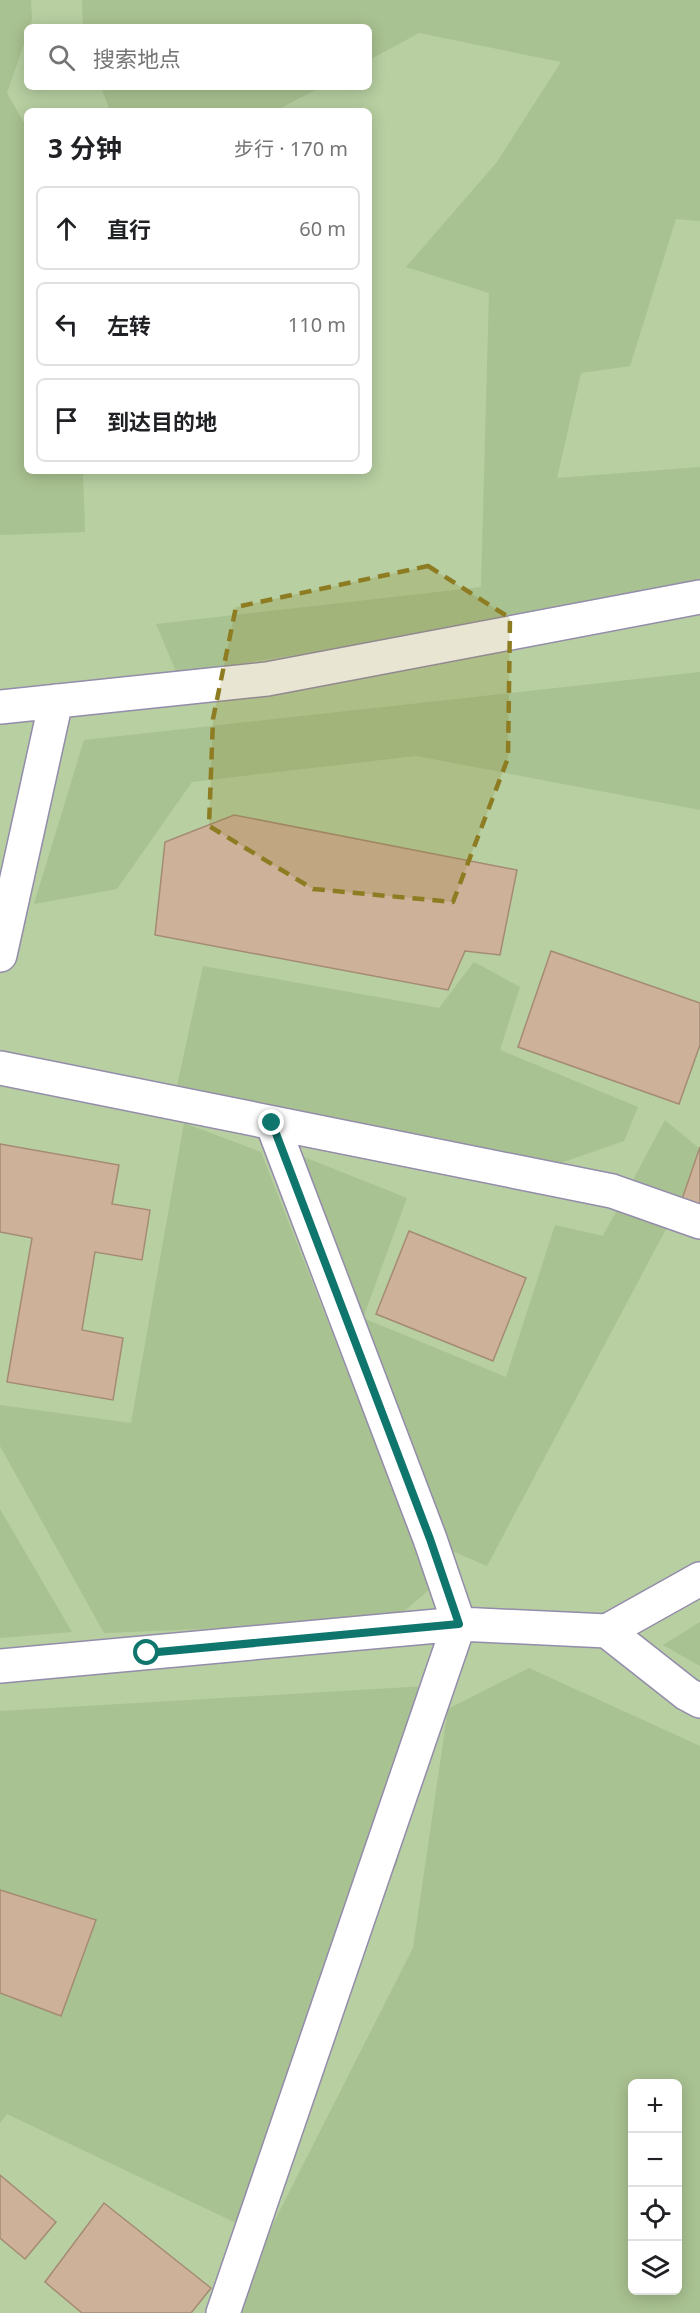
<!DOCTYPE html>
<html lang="zh">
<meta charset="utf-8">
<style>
:root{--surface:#fff;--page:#f2f2f2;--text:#202124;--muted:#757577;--line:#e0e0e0}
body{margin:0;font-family:"Noto Sans","Noto Sans SC",sans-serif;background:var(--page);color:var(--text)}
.controls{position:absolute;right:18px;bottom:18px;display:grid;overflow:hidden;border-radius:9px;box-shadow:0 3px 15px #0003}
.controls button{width:54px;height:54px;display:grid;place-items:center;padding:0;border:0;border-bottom:2px solid var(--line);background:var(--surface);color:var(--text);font:30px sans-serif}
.stop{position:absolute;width:18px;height:18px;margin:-14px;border:4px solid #0f766e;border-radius:50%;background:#fff}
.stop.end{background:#0f766e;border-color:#fff;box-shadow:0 2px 6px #0008}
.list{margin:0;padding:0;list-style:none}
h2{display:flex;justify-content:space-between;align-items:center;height:78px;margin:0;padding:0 24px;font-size:26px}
h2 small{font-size:20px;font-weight:400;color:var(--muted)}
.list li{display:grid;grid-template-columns:39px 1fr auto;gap:18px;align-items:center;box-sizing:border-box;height:84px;margin:0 12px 12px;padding:0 12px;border:2px solid var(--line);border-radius:9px}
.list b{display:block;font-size:22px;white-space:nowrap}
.list em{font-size:20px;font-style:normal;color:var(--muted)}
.icon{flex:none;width:33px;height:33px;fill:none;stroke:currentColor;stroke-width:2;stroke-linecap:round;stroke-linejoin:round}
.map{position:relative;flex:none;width:700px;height:2313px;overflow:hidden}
.search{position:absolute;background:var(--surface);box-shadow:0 3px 15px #0003;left:24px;top:24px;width:348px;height:66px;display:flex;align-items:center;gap:15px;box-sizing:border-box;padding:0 21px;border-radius:9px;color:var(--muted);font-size:22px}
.panel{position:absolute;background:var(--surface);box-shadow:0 3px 15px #0003;left:24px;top:108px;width:348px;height:366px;border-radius:9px}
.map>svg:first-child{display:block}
</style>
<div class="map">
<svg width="700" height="2313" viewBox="0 0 700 2313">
<rect width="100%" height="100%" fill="#f2effd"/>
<!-- green -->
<path fill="#b7cfa1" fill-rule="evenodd" d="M 0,0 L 700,0 L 700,2313 L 0,2313 ZM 27,27 L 369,27 L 369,87 L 27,87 ZM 27,111 L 369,111 L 369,471 L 27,471 ZM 632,2084 L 678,2084 L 678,2290 L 632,2290 Z"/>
<!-- forest -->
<path fill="#a9c291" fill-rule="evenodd" d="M 0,0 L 31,0 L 32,20 L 30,27 L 27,27 L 27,35 L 7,93 L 27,128 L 27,471 L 83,471 L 85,532 L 0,535 Z
M 82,0 L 700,0 L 700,221 L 676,219 L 630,366 L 581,373 L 557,478 L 700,467 L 700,594 L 463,628 L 177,674 L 156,624 L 481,587 L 489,293 L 406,267 L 497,162 L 561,62 L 419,33 L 369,60 L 369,27 L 83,27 Z
M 101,87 L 321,87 L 275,111 L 110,111 Z
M 700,672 L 700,810 L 416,756 L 192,782 L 117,889 L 34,904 L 84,740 Z
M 474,962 L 520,987 L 500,1050 L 638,1107 L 624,1141 L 546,1168 L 175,1095 L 203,966 L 439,1008 Z
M 665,1120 L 700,1149 L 700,1165 L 487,1566 L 452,1551 L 289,1151 L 407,1198 L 363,1318 L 506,1377 L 555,1225 L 603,1236 Z
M 184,1123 L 261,1152 L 432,1587 L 393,1621 L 104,1633 L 0,1446 L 0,1405 L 131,1423 Z
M 0,1509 L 72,1632 L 0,1638 Z
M 700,1622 L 700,1666 L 663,1645 Z
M 529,1668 L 700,1746 L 700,2313 L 232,2313 L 274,2222 L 413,1948 L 448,1709 ZM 632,2084 L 678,2084 L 678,2290 L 632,2290 Z
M 444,1685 L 397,1864 L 346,1959 L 253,2231 L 7,2114 L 0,2123 L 0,1711 Z"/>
<!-- building -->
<path fill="#cdb199" stroke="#a58b74" stroke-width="1.5" d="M 234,815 L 517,870 L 500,955 L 465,951 L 448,990 L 155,935 L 165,842 Z
M 551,951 L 700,1003 L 700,1045 L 679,1104 L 518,1047 Z
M 0,1144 L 119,1165 L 112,1204 L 150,1210 L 142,1260 L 95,1252 L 82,1330 L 123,1338 L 113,1400 L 7,1382 L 32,1238 L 0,1232 Z
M 700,1147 L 700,1209 L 681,1202 Z
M 409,1231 L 526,1278 L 493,1361 L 376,1314 Z
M 0,1890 L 96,1920 L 61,2016 L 0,1993 Z
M 0,2175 L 56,2222 L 25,2259 L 0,2238 Z
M 104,2203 L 211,2288 L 191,2313 L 82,2313 L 45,2282 Z"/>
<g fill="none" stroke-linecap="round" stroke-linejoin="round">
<defs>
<path id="minor" d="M 0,707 L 267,679 L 700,597
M 0,955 L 56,701
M 0,1068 L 612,1191 L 700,1222
M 607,1631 L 687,1694 L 700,1701
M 0,1666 L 459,1624 L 607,1631 L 700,1579
M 223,2313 L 459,1624 L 430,1539 L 272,1123"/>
</defs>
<!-- minor casing -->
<use href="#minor" stroke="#938caa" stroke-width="36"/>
<!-- minor -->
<use href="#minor" stroke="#fff" stroke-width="33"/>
</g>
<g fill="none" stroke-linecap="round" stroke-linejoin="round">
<!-- route -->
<path stroke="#0f766e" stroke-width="8" d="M 147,1653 L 459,1624 L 430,1539 L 272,1123"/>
</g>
<!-- marked area -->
<path fill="#8e7c22" fill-opacity="0.2" stroke="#8e7c22" stroke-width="4.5" stroke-dasharray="12 8" stroke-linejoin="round" d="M 428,566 L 510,618 L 508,758 L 453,902 L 313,889 L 209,826 L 213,719 L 236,607 Z"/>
</svg>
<div class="controls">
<button>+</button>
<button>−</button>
<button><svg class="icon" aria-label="locate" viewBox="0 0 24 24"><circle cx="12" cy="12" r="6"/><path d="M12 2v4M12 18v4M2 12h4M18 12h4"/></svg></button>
<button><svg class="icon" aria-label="layers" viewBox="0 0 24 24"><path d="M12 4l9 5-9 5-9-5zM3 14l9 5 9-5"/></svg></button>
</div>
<div class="stop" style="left:147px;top:1653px"></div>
<div class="stop end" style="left:272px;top:1123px"></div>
<div class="search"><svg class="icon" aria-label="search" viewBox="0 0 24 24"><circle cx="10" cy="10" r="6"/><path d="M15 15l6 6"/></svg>搜索地点</div>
<section class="panel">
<h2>3 分钟<small>步行 · 170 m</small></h2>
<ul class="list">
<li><svg class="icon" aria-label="ahead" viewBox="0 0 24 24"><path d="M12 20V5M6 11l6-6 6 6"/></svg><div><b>直行</b></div><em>60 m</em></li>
<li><svg class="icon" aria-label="left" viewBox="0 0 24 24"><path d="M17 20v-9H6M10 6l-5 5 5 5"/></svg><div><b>左转</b></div><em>110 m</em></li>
<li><svg class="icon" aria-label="arrive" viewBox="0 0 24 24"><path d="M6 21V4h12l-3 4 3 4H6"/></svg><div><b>到达目的地</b></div></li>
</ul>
</section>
</div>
